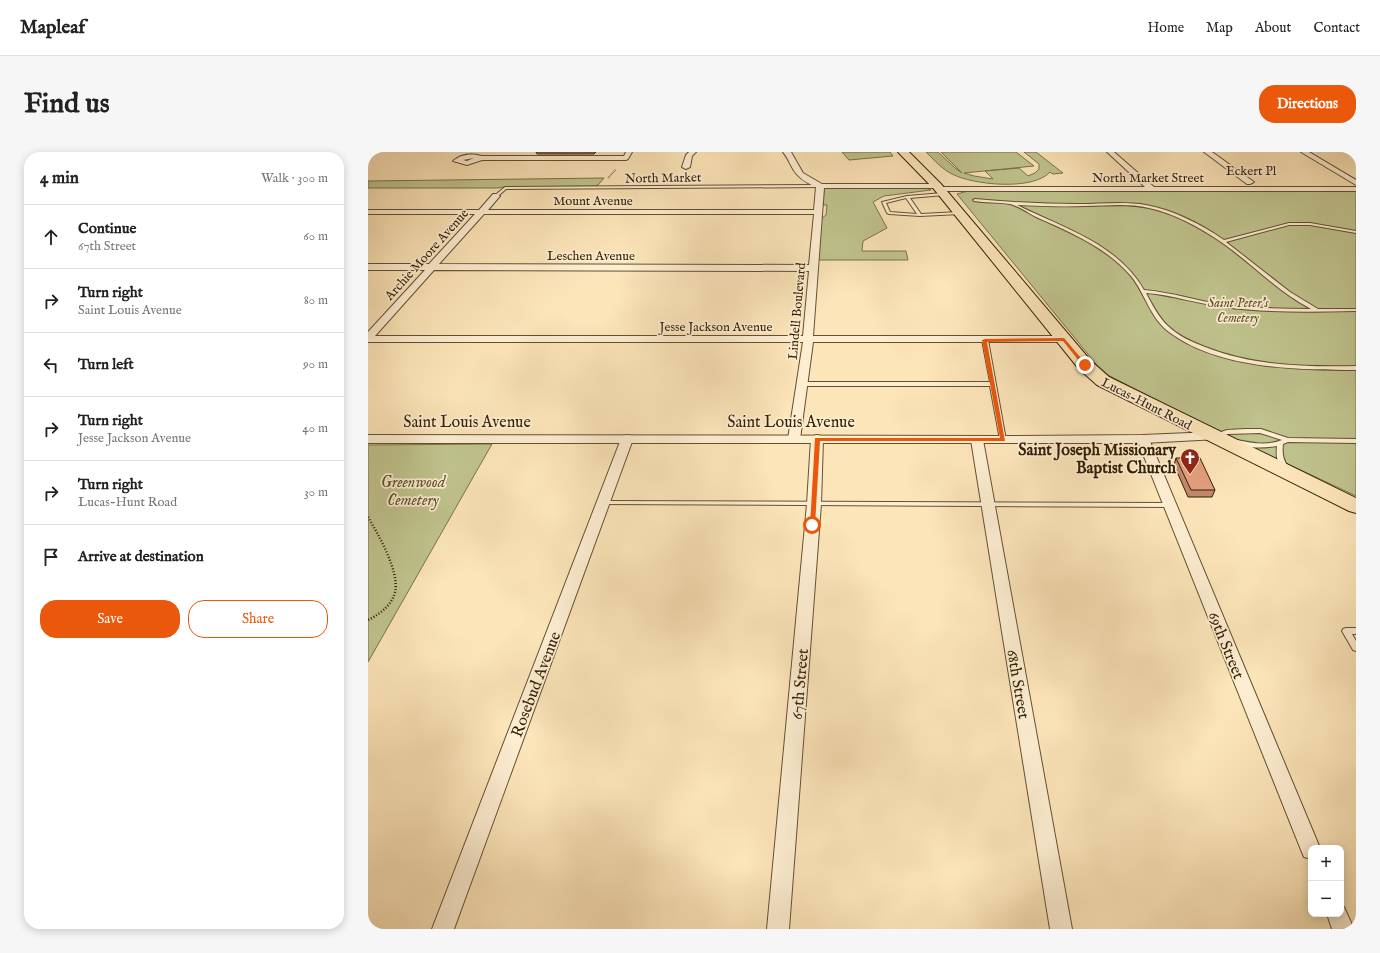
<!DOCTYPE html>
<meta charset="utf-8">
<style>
:root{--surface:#fff;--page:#f6f6f6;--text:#222;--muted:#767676;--line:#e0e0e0;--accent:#ea580c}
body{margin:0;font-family:"IM FELL English",serif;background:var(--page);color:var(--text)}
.controls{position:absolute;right:12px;bottom:12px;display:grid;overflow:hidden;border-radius:8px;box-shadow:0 2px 10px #0003}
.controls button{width:36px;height:36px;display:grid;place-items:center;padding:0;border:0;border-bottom:1px solid var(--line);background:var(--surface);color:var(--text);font:20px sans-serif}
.stop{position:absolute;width:12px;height:12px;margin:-9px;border:3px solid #ea580c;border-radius:50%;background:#fff}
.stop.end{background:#ea580c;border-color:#fff;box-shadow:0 1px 4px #0008}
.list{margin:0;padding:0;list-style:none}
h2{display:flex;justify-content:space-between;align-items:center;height:52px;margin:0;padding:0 16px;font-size:17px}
h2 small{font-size:13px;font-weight:400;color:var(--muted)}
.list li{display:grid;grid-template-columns:26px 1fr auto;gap:12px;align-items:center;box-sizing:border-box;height:64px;padding:0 16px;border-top:1px solid var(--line)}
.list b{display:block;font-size:15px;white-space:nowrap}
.list p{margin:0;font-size:13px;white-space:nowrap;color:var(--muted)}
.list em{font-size:13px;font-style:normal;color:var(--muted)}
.actions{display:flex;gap:8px;padding:12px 16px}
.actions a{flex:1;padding:9px 0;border:1px solid var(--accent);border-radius:16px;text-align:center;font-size:14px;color:var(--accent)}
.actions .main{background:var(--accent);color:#fff}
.icon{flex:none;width:22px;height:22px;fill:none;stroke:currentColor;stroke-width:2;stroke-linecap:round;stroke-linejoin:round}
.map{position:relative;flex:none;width:988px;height:777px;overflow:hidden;border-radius:16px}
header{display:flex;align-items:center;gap:24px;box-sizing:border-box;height:56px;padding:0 20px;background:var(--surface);border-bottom:1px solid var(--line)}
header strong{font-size:19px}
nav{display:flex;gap:22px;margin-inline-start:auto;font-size:14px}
.intro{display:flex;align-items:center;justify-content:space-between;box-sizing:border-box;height:96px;padding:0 24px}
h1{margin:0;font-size:28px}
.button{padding:10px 18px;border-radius:16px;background:var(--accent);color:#fff;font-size:14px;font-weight:700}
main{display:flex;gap:24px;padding:0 24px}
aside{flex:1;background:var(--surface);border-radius:16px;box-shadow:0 2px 10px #0003}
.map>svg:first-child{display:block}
</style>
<header>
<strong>Mapleaf</strong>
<nav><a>Home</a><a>Map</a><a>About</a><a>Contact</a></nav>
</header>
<div class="intro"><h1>Find us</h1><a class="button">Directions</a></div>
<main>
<aside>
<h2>4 min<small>Walk · 300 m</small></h2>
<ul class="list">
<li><svg class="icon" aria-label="ahead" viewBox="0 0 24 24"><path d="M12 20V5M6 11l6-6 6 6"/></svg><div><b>Continue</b><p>67th Street</p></div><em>60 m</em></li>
<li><svg class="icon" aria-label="right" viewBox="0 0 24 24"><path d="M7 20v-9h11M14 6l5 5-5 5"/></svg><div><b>Turn right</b><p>Saint Louis Avenue</p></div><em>80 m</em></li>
<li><svg class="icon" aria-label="left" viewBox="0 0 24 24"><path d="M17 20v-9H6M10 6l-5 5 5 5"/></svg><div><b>Turn left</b></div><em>90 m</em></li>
<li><svg class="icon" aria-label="right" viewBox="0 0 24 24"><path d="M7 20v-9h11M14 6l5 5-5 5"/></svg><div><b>Turn right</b><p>Jesse Jackson Avenue</p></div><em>40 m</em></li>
<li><svg class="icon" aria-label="right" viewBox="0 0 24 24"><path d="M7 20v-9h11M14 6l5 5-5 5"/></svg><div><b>Turn right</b><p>Lucas-Hunt Road</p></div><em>30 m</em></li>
<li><svg class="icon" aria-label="arrive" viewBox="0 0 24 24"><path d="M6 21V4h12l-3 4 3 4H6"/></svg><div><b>Arrive at destination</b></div></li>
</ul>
<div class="actions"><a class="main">Save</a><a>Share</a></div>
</aside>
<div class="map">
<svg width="988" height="777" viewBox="0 0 988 777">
<rect width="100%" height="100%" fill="#fce5b9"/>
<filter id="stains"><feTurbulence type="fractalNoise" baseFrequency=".005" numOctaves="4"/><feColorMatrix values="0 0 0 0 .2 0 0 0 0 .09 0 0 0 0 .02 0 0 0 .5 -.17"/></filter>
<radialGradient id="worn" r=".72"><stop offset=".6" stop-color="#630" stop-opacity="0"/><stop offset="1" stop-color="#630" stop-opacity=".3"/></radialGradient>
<!-- green -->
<path fill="#c0c48e" stroke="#797249" d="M 474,0 L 522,0 L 525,4 L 481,8 Z
M 558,0 L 570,0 L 587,16 L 594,21 L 573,0 L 648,0 L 666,14 L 596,21 L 606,24 L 625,27 L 617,19 L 651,16 L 660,24 L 667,21 L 671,17 L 671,12 L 656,0 L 668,0 L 695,21 L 685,22 L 682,20 C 665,39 605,33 584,22 C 574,17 566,8 558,0 Z
M 236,26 L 230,33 L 226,34 L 136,35 L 130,36 L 0,36 L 0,29 Z
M 459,36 L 558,36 L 563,38 L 516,44 L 505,50 L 519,76 L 495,89 L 494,99 L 538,99 L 540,108 L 450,108 L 453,67 L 458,63 L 459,53 L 455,53 L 456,37 Z
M 600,39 L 988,39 L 988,344 L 820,265 L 740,223 L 728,212 L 589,42 Z
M 124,292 L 0,510 L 0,293 Z"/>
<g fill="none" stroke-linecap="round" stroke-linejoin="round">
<defs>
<path id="service" d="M 453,33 L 454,33 L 454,35 L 138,37 L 129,45 L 126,44 L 137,35 Z
M 575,41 L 576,41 L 576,43 L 542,46 L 553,62 L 591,60 L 593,61 L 592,62 L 552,64 L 521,62 L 519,61 L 514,50 L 539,44 ZM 538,46 L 549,62 L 522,60 L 518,51 Z
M 607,47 C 641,50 676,52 711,52 C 733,52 756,49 778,53 C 805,58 833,72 856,88 L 921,71 L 942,71 L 988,79 L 988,81 L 942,73 L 921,73 L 858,90 L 922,140 L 950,157 L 988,157 L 988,159 C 944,160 900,161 856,155 C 830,152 805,143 778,141 C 784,152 790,165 800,174 C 810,184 824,190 837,195 C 885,214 937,215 988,214 L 988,218 C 929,218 850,217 801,180 C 782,166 777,141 763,124 C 737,94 701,80 666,64 C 659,60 650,54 642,52 C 630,50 617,51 606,49 L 605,48 ZM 649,53 C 672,54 694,55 717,54 C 738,54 759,51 781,56 C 805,61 829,74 850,88 C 882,109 908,139 943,157 C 914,157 884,156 856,153 C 829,149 803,140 776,138 C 749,91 695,76 649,53 Z
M 617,186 L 620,188 L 638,288 L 635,290 L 632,288 L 622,234 L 433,234 L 430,232 L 433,230 L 622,230 L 614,188 Z
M 877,277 L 893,277 L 920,286 L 988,287 L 988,291 L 920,290 L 915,292 C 914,302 915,308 921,316 L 918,318 C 908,313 908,303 909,294 C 896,296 877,297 866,290 L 869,288 C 884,291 899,294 914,288 L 892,281 L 860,282 L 846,286 L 843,284 L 844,283 L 859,278 Z
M 235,349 L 802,351 L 805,353 L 802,355 L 233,352 L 232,351 L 233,350 Z
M 978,476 L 988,476 L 988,482 L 984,482 L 988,489 L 988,499 L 985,498 L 974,479 L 975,477 Z"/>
<path id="minor" d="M 258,0 L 264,0 L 260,7 L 258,8 L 114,8 L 99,13 L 85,9 C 93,2 104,1 114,4 L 256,4 ZM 106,6 L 99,9 L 95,8 Z
M 321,0 L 328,0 L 324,4 L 322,15 L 318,17 L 314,15 L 318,3 Z
M 415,0 L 423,0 L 435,21 L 454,32 L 572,32 L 572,35 L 777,35 L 739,0 L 746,0 L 786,35 L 988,35 L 988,39 L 568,39 L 568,36 L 456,36 L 445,184 L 696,184 L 701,187 L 696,190 L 445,190 L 432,287 L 430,290 L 422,290 L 420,287 L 435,190 L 0,190 L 0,180 L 57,118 L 0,118 L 0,112 L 61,112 L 107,62 L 0,62 L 0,58 L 111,58 L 125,42 L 128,42 L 132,44 L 120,58 L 446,58 L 448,35 C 439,31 430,26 425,17 C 421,10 420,6 415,0 ZM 116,62 L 446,62 L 441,113 L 71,112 ZM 66,118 L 441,119 L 435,184 L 7,184 Z
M 836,0 L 844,0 L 886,30 L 882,32 L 879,32 Z
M 933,0 L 941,0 L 988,28 L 988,33 Z
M 259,283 L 263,284 L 265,287 L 86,777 L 64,777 L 253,287 L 255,284 Z
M 449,283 L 453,284 L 455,287 L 453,352 L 421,777 L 399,777 L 439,352 L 443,287 L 445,284 Z
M 775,283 L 779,284 L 781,287 L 952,696 L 943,696 L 943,707 L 936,705 L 933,698 L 769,287 L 771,284 Z
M 609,284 L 613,285 L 615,288 L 704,777 L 682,777 L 603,288 L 605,285 Z
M 973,753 L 976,755 L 986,777 L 964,777 L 959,762 L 973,762 Z"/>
<path id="tertiary" d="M 845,280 L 850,281 L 852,284 L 850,287 L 775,291 L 0,291 L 0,283 L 635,284 L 775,283 Z"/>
<path id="primary" d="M 530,0 L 541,0 L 573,32 L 723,209 L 741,225 L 988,346 L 988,361 L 981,359 L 729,233 L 711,217 L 565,36 Z"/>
</defs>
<!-- service casing -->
<use href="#service" stroke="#645031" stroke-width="2"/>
<!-- minor casing -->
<use href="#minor" stroke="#645031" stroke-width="2"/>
<!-- tertiary casing -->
<use href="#tertiary" stroke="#645031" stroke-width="2"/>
<!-- primary casing -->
<use href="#primary" stroke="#321f04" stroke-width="2"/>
<!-- path-far1 -->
<path stroke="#321f04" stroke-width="1.5" stroke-dasharray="0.5 1" stroke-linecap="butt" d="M 240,26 L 248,17"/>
<!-- path -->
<path stroke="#321f04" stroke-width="2.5" stroke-dasharray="1 2" stroke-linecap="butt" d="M 0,365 C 10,382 32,420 27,440 C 24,453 12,462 0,468"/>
<!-- service -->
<use href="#service" fill="#fdeed2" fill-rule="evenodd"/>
<!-- minor -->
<use href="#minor" fill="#fdeed2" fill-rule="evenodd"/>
<!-- tertiary -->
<use href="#tertiary" fill="#fdeed2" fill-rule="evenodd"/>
<!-- primary -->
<use href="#primary" fill="#fce5b9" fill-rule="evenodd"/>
</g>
<!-- wall -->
<path fill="#c3886b" stroke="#321f04" d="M 168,0 L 228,0 L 226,2 L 169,2 Z
M 808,306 L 847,338 L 844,345 L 820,345 L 806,313 Z"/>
<!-- building -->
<path fill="#e39e7c" stroke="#321f04" d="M 808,306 L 832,306 L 847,338 L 823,338 Z"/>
<!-- route -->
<path fill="#ea580c" d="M 696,186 L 718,212 L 718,214 L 715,214 L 695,189 L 619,190 L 637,289 L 452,289 L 447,373 L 442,374 L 447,286 L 632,286 L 614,188 L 617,187 Z"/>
<!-- icons -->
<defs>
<symbol id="church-pin" viewBox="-11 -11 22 30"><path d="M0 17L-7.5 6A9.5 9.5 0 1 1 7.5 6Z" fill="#8f2418" stroke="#fdeed2"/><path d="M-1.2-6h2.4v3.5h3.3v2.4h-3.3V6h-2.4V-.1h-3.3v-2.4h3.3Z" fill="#fff"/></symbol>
</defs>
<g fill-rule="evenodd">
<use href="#church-pin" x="811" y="295" width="22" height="30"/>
</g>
<g text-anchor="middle" stroke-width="3.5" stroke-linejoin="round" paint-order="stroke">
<!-- far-street labels -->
<g font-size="13" fill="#321f04" stroke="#fdeed2">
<text x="883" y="23">Eckert Pl</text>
<text transform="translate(295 25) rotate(-1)" y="5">North Market</text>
<text x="780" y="30">North Market Street</text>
<text x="225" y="53">Mount Avenue</text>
<text transform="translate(58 102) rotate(-48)" y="5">Archie Moore Avenue</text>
<text x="223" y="108">Leschen Avenue</text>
<text transform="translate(428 159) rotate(-85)" y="5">Lindell Boulevard</text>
<text x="348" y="179">Jesse Jackson Avenue</text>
<text transform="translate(779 251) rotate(27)" y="5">Lucas-Hunt Road</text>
</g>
<!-- far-park labels -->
<g font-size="13" font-style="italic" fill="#5d512d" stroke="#fdeed2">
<text x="870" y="155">Saint Peter's<tspan x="870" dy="15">Cemetery</tspan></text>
</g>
<!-- street labels -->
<g font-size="16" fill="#321f04" stroke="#fdeed2">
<text x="99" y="275">Saint Louis Avenue</text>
<text x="423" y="275">Saint Louis Avenue</text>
<text transform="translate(859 493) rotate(68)" y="6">69th Street</text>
<text transform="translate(167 532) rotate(-69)" y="6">Rosebud Avenue</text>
<text transform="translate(431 532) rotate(-85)" y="6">67th Street</text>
<text transform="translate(651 532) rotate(80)" y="6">68th Street</text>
</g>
<!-- poi labels -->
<g font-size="16" font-weight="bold" fill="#321f04" stroke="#fdeed2" text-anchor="end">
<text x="808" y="303">Saint Joseph Missionary<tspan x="808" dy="18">Baptist Church</tspan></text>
</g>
<!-- park labels -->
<g font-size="16" font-style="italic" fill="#5d512d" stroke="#fdeed2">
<text x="45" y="335">Greenwood<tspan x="45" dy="18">Cemetery</tspan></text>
</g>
</g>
<rect width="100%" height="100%" filter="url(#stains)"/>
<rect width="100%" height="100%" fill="url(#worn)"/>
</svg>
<div class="controls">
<button>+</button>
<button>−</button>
</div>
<div class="stop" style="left:444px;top:373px"></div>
<div class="stop end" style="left:717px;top:213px"></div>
</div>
</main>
